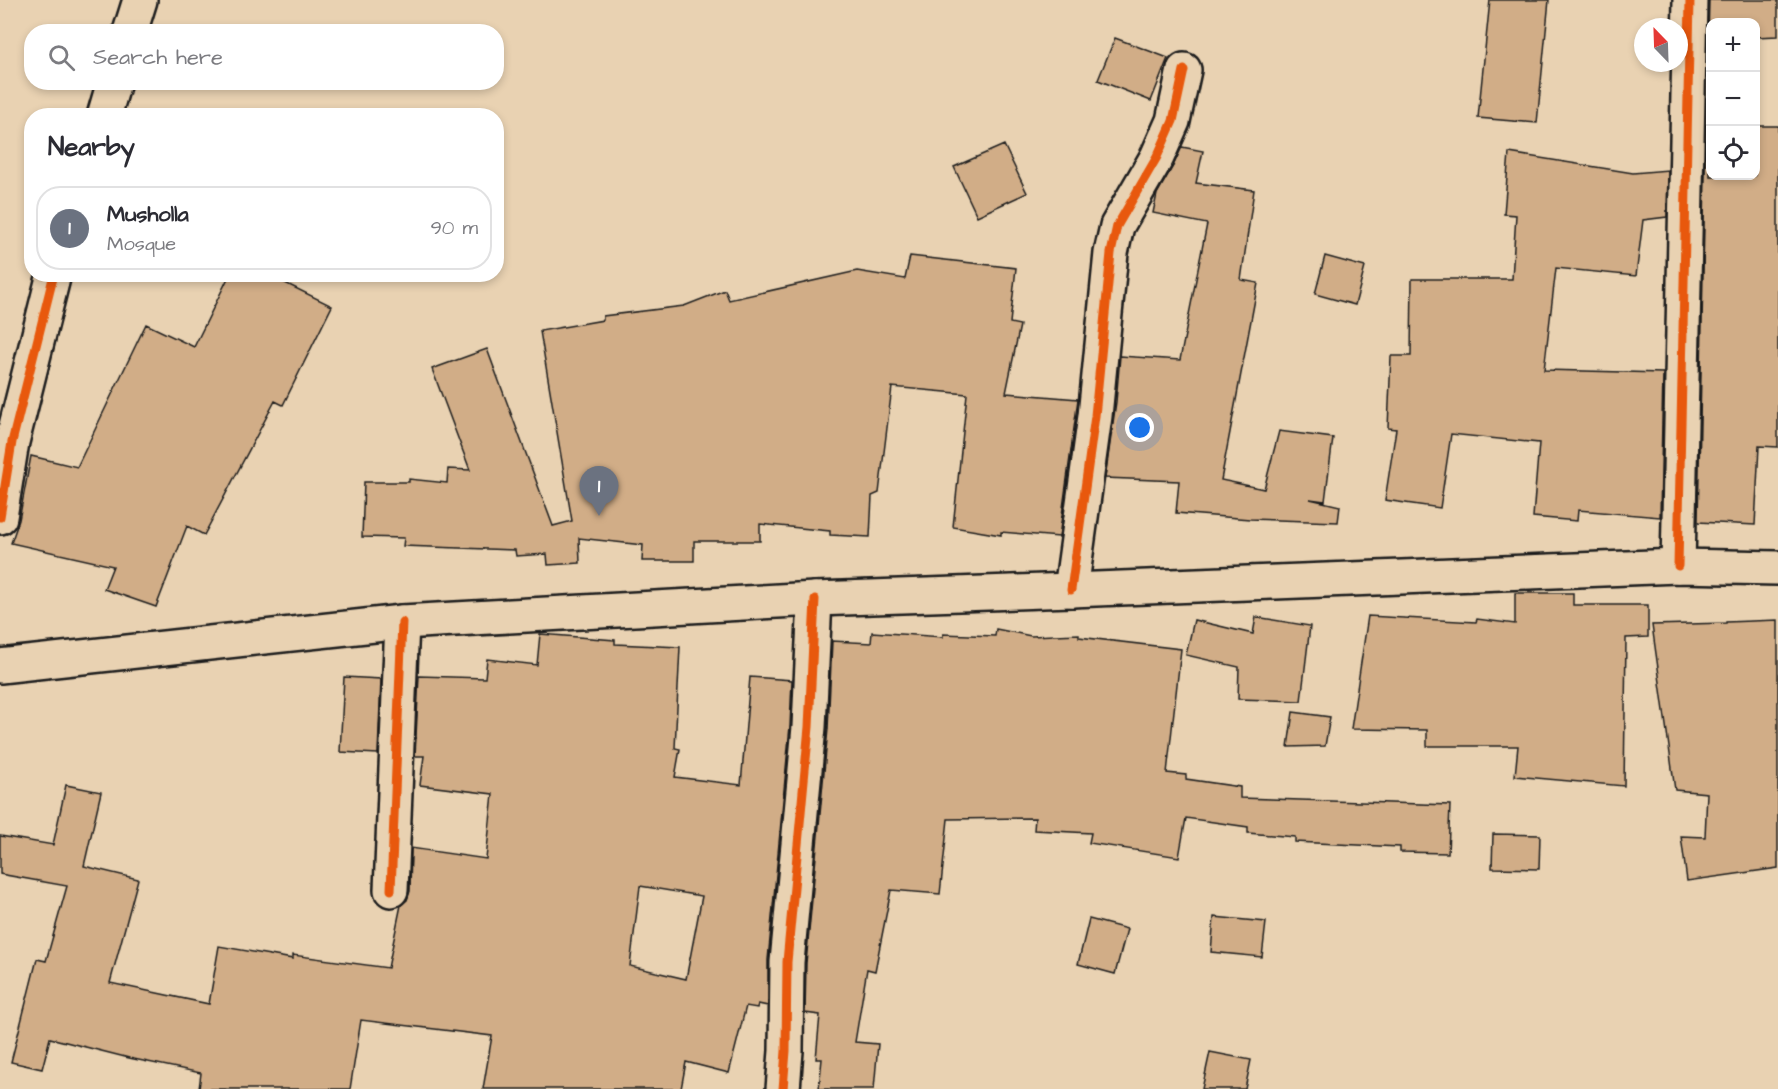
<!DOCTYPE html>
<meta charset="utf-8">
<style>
:root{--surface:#fff;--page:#f2f2f3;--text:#2b2b33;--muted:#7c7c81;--line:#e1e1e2;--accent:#c8321e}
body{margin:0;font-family:"Architects Daughter",sans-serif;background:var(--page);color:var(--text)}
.controls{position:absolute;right:18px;top:18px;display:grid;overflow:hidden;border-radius:12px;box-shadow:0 3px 9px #0003}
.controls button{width:54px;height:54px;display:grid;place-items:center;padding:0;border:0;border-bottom:2px solid var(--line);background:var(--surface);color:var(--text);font:30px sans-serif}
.compass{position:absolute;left:1634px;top:18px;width:54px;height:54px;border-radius:50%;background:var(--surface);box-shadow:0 3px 9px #0003;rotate:337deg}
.you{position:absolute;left:1140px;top:428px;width:21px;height:21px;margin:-15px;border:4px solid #fff;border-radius:50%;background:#1a73e8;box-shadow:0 0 0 9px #1a73e833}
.badge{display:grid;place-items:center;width:39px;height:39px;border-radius:50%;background:var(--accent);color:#fff;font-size:20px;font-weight:700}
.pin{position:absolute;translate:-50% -50px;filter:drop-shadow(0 2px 3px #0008)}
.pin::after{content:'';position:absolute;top:32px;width:21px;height:18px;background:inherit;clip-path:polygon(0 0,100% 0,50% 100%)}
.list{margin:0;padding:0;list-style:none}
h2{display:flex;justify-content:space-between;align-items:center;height:78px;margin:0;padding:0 24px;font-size:26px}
h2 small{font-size:20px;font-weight:400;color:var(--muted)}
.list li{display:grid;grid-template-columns:39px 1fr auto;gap:18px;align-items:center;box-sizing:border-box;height:84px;margin:0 12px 12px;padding:0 12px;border:2px solid var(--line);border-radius:24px}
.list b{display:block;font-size:22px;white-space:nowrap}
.list p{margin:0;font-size:20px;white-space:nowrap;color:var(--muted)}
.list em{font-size:20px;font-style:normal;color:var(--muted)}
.icon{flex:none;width:33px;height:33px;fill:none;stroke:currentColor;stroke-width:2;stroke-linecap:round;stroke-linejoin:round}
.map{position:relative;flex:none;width:1778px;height:1089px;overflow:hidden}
.search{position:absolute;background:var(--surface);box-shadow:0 3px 9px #0003;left:24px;top:24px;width:480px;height:66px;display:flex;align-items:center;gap:15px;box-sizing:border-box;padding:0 21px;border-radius:24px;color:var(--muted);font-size:22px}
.panel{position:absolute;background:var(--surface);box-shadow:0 3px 9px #0003;left:24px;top:108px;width:480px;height:174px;border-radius:24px}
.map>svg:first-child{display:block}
</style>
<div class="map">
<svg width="1778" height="1089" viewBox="0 0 1778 1089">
<rect width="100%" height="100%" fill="#e9d2b2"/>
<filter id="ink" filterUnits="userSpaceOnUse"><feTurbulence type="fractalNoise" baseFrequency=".0167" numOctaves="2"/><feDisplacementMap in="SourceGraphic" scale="12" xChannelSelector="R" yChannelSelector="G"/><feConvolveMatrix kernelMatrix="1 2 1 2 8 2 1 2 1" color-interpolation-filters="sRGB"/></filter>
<g filter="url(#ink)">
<!-- building -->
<path fill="#d1ad87" stroke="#1c1c1c" stroke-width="1.5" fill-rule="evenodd" d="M 1490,0 L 1549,0 L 1537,123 L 1478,118 Z
M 1709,0 L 1778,0 L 1778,36 L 1755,37 L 1755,22 L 1710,22 L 1710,39 L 1708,39 Z
M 1115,38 L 1168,58 L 1151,101 L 1098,80 Z
M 1706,125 L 1710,125 L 1710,176 L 1755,176 L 1755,126 L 1778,126 L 1778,447 L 1759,446 L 1755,525 L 1698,522 Z
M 1004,145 L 1027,193 L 977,216 L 954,167 Z
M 1182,147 L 1203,151 L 1196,183 L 1254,190 L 1241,280 L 1258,283 L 1221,480 L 1264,489 L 1279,431 L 1333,438 L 1325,501 L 1310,499 L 1340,506 L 1338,522 L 1250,519 L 1176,513 L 1179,481 L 1105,478 L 1116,402 L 1120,356 L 1180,360 L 1207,224 L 1153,213 L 1157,194 L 1173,166 Z
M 1509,153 L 1633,173 L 1668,170 L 1667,217 L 1643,220 L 1636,276 L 1556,268 L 1544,370 L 1663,373 L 1660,517 L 1578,510 L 1577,521 L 1533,517 L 1539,443 L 1451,434 L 1440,508 L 1385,500 L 1396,429 L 1388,428 L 1391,356 L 1411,356 L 1412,279 L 1512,279 L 1516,215 L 1504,214 Z
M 910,256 L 1016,268 L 1010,323 L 1020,325 L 1006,393 L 1078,399 L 1059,537 L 1001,532 L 1001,535 L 953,527 L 967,394 L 892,387 L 879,493 L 872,496 L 870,537 L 830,535 L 830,531 L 760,524 L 760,541 L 694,541 L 694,561 L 642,561 L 643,545 L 579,538 L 580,563 L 548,565 L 547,554 L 516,556 L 515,550 L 403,546 L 404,538 L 362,537 L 364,482 L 409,482 L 409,479 L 447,483 L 448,469 L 470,470 L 432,369 L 487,349 L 553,526 L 572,521 L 540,331 L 603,320 L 603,316 L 684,306 L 725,290 L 729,300 L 857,271 L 905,279 Z
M 1325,256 L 1365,267 L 1355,305 L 1315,294 Z
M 230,274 L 267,274 L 332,306 L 283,405 L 275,401 L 204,535 L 187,526 L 156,607 L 104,589 L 113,566 L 11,543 L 19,520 L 31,456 L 77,467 L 146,324 L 194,347 Z
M 1515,593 L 1573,593 L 1573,605 L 1648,605 L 1648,637 L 1626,638 L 1624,786 L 1515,776 L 1518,746 L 1427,746 L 1427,730 L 1351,729 L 1368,616 L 1476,622 L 1477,619 L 1515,624 Z
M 1256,617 L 1310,626 L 1301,701 L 1238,699 L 1239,667 L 1186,655 L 1194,620 L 1253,634 Z
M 1778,620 L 1778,868 L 1687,881 L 1681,836 L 1705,837 L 1707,793 L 1675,790 L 1652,625 L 1726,623 L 1726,622 Z
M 996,629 L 1031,636 L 1079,634 L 1079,637 L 1181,649 L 1167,773 L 1186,775 L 1186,779 L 1240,787 L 1240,798 L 1450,805 L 1448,853 L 1400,852 L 1400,847 L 1295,842 L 1295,837 L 1248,833 L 1248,827 L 1186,818 L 1179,857 L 1089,843 L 1091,833 L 1034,830 L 1035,818 L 948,819 L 940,894 L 891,890 L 875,971 L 867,969 L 855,1042 L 878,1044 L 874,1089 L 819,1089 L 822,1059 L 816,1059 L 820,1015 L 805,1013 L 806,963 L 828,729 L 832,641 L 871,643 L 872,632 L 943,637 L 943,634 L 995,636 Z
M 540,634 L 615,640 L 615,644 L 680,647 L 675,748 L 680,749 L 675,777 L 741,785 L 750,677 L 792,680 L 790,726 L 768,960 L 768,1006 L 758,1004 L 757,1008 L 746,1006 L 729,1073 L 686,1062 L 681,1089 L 483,1089 L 492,1036 L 361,1020 L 350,1089 L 199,1089 L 201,1073 L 129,1058 L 50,1038 L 42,1069 L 11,1062 L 37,959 L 46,961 L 67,886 L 0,874 L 0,836 L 53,845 L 66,785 L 101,792 L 84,866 L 138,879 L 110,983 L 209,1004 L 219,946 L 293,959 L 293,955 L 388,968 L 401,905 L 407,900 L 410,891 L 411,848 L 486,859 L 493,794 L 420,785 L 424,756 L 415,756 L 419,676 L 485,678 L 487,659 L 537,665 ZM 640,886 L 702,896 L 686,979 L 630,966 Z
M 344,677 L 381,679 L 378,754 L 340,752 Z
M 1293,712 L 1330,717 L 1325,746 L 1288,747 Z
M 1493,834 L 1540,835 L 1539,869 L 1492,868 Z
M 1214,917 L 1266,922 L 1262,957 L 1211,952 Z
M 1089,919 L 1127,929 L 1115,974 L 1078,964 Z
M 1210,1052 L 1251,1060 L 1245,1089 L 1202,1089 Z"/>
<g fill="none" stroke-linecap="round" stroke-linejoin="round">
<defs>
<path id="minor" d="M 130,32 L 140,0
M 104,116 L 114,82
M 0,517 L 12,442 L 54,274
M 1678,566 L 1690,0
M 1071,590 L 1095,416 L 1111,253 L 1117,226 L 1157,157 L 1173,121 L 1184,70
M 391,890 L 402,622
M 783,1089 L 786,1051 L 787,962 L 809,727 L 815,599"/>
<path id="secondary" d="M 0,666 L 402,622 L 815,599 L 1071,590 L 1678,566 L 1778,568"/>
</defs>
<!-- minor casing -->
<use href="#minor" stroke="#1c1c1c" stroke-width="38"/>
<!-- secondary casing -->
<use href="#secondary" stroke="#1c1c1c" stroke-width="38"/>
<!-- minor -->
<use href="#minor" stroke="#e9d2b2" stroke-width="33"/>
<!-- secondary -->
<use href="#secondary" stroke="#e9d2b2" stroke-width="33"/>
<defs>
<path id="cycleway" d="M 0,517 L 12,442 L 54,274
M 1678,566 L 1690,0
M 1071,590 L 1095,416 L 1111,253 L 1117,226 L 1157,157 L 1173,121 L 1184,70
M 391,890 L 402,622
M 783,1089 L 786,1051 L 787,962 L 809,727 L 815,599"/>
</defs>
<!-- cycleway casing -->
<use href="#cycleway" stroke="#e9d2b2" stroke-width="13"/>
<!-- cycleway -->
<use href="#cycleway" stroke="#e8590c" stroke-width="9"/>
</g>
</g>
</svg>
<div class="controls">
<button>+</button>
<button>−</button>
<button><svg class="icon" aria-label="locate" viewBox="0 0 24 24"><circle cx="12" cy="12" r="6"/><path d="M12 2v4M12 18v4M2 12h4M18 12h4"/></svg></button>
</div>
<svg class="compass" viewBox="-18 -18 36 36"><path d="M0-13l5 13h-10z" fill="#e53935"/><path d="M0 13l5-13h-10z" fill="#7c7c81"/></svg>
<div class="you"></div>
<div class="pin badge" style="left:599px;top:516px;background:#6b7280">1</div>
<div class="search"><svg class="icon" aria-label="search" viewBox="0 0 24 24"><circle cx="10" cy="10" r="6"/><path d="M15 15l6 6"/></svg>Search here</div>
<section class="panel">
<h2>Nearby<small></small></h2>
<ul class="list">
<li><span class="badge" style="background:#6b7280">1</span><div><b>Musholla</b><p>Mosque</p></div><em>90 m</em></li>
</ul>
</section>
</div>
